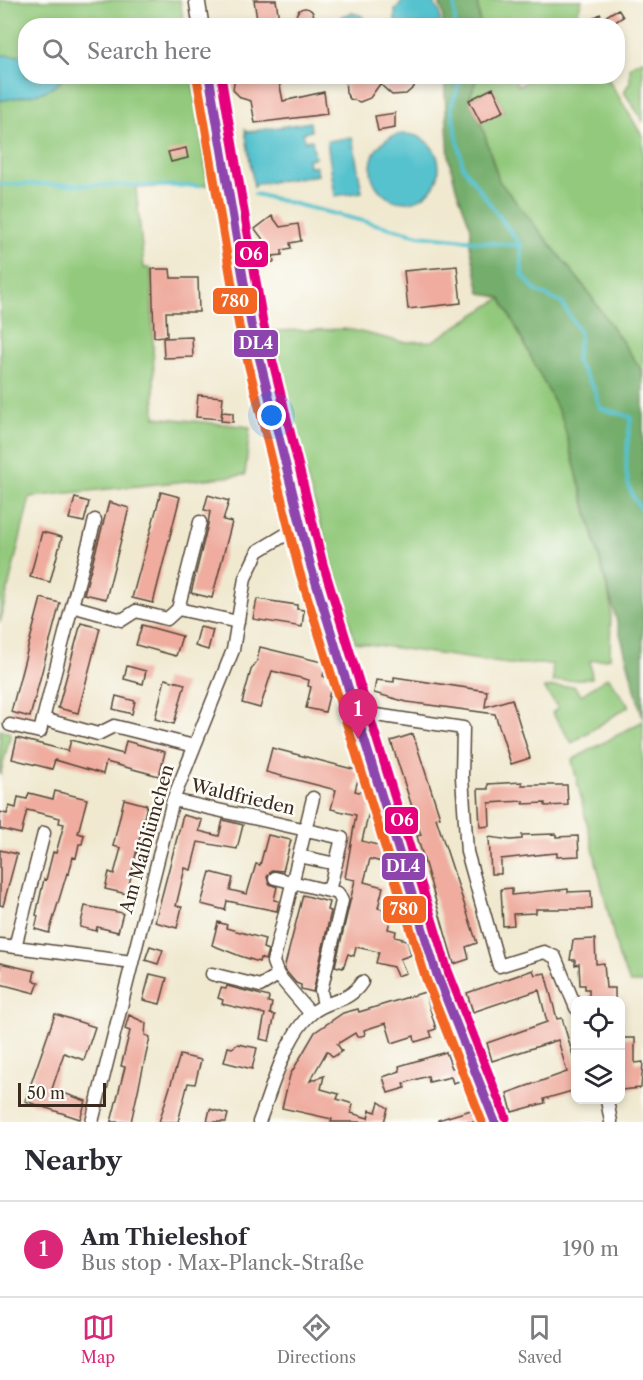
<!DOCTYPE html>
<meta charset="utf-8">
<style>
:root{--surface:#fff;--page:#f2f2f3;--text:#2b2b33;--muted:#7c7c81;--line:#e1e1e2;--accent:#db2777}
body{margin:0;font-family:"Libre Caslon Text",serif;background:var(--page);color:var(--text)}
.controls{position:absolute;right:18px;bottom:18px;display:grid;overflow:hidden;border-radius:12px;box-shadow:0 3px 9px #0003}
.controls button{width:54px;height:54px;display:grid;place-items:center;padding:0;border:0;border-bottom:2px solid var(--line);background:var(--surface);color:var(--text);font:30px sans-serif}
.scale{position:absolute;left:18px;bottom:15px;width:88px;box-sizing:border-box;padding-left:6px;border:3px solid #3b2a1e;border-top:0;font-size:16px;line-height:21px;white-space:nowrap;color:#3b2a1e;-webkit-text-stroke:4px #fdfcf7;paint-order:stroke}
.you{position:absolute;left:272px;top:416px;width:21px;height:21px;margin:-15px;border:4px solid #fff;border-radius:50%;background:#1a73e8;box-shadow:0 0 0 9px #1a73e833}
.badge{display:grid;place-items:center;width:39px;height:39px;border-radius:50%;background:var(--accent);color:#fff;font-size:20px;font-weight:700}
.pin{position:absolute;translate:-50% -50px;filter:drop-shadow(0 2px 3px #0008)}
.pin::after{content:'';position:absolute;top:32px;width:21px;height:18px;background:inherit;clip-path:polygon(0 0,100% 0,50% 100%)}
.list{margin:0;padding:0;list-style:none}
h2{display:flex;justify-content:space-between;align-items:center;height:78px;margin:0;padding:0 24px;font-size:26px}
h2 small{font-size:20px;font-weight:400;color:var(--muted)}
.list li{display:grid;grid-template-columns:39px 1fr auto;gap:18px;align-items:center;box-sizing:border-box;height:96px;padding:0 24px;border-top:2px solid var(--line)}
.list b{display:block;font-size:22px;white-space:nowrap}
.list p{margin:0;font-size:20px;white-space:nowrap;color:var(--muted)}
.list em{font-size:20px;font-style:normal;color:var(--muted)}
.icon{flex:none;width:33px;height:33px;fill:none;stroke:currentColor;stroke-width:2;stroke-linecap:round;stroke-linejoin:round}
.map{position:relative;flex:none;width:643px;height:1122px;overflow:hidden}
.search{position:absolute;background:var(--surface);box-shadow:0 3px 9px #0003;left:18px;right:18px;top:18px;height:66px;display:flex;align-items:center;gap:15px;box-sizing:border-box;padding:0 21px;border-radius:24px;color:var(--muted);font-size:22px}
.sheet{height:174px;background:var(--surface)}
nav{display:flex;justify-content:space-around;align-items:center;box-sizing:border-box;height:84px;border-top:2px solid var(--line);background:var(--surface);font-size:16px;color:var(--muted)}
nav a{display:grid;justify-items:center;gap:3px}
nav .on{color:var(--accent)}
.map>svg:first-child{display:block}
</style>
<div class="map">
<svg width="643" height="1122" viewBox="0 0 643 1122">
<rect width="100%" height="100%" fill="#fdfcf7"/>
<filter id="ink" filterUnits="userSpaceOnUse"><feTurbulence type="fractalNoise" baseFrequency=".0167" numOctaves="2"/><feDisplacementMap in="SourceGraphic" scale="12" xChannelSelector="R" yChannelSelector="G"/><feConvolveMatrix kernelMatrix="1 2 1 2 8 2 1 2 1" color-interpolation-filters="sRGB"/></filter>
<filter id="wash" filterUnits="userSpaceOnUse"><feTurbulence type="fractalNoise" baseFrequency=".008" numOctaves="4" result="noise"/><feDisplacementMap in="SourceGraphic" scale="24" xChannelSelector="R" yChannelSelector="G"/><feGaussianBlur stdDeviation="1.35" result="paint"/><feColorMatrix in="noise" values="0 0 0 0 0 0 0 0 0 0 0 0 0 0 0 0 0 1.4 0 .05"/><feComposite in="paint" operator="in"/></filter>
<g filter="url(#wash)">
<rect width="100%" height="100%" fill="#f0e9d0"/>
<!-- green -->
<path fill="#92c97c" stroke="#667a4d" stroke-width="1.5" d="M 0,0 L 180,0 L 184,25 L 26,26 L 26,76 L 192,77 L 208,185 L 136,188 L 144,268 L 151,268 L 155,417 L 250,427 L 245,475 L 30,497 L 0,622 Z
M 477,0 L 582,0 L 577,14 L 584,25 L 480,25 Z
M 643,60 L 643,121 L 624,92 L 630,82 L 630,66 Z
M 477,77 L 523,77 L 515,82 L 519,86 L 534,77 L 607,77 L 643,137 L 643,380 L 639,366 L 583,285 L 499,181 L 481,123 L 504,111 L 493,88 L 469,100 Z
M 501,298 L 562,418 L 611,604 L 610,658 L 590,661 L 592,678 L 553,682 L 552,664 L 508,664 L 355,642 L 281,388 L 269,331 L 348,329 L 402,342 L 433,341 Z
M 608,677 L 629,706 L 572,743 L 552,713 L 558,708 L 544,688 L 574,686 L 581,695 Z
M 643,721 L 643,983 L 630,983 L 619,958 L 572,760 Z
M 0,730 L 11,733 L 0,775 Z"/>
<!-- forest -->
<path fill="#75ad6c" stroke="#586c45" stroke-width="1.5" d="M 438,0 L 477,0 L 480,25 L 443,25 L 443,13 Z
M 444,77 L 477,77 L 469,100 L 481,123 L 499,181 L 583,285 L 639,366 L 643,380 L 643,719 L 562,418 L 501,298 L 480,293 L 470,245 L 471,228 L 456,188 L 449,159 Z"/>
<!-- water -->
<path fill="#56c2ce" stroke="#487676" stroke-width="1.5" d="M 403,0 L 432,0 L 440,13 L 440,25 L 395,25 L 395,10 Z
M 352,13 L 362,16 L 367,25 L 336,25 L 342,16 Z
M 0,55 L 25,56 L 26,76 L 63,78 C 50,96 21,96 0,101 Z
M 310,122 L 311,131 L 303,133 L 305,141 L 312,140 L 315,158 L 308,159 L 309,166 L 316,166 L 318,175 L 256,184 L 254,187 L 245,129 L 248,132 Z
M371 168a34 34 0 1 1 68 0a34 34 0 1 1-68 0Z
M 352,137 L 362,192 L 335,196 L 327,141 Z"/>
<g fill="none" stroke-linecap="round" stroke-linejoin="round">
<!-- stream -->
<path stroke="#56c2ce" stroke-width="4" d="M 454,0 L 455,26
M 462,76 L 451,107 L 463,167 L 521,246 L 522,274 L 536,291 L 562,303 L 580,333 L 576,361 L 594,388 L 600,408 L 631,417 C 627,451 618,483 643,511
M 0,184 L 200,186
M 255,194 L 419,235 L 521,246"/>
</g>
<g id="blocks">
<!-- building -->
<path fill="#efac9f" d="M 254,0 L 276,0 L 280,26 L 258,26 Z
M296 17a9 9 0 1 1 18 0a9 9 0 1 1-18 0Z
M 618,9 L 623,17 L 609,26 L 590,26 L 594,23 L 592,19 L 600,14 L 603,18 Z
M 235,76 L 278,76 L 283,101 L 324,92 L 327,114 L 255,123 L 251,101 L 241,98 L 233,90 Z
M 345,76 L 416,76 L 414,87 L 406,94 L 392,95 L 380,84 L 370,98 L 360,102 L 350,99 L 346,93 Z
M 493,88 L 504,111 L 481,123 L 469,100 Z
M 395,113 L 395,128 L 378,131 L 375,116 Z
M 186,148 L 188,158 L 171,162 L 168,152 Z
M 272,216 L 280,227 L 298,224 L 301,241 L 290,243 L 291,248 L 282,250 L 282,255 L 273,256 L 274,262 L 263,264 L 260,247 L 268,246 L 255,229 Z
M 457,266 L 461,303 L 408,309 L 404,271 Z
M 152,269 L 170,269 L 171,278 L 198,278 L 199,312 L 166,312 L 167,336 L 154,337 Z
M 192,337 L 193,357 L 164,358 L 163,338 Z
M 198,395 L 223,397 L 221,419 L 196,417 Z
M 222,412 L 233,413 L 233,422 L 221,421 Z
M 161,492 L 180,497 L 153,603 L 132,598 Z
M 208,495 L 229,501 L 223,520 L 232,522 L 212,598 L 191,593 L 208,524 L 210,511 L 204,510 Z
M 75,498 L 89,502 L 84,522 L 69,519 Z
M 109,502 L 129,508 L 106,599 L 84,594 Z
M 42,532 L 62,537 L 50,582 L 30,577 Z
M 41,598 L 60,603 L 30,717 L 11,712 Z
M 257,599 L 297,605 L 297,609 L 304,610 L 302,627 L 253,619 Z
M 81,623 L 100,628 L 78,713 L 58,708 Z
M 142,625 L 182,636 L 176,656 L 136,645 Z
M 200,627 L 213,630 L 208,650 L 195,646 Z
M 260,647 L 326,663 L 323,676 L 331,680 L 331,687 L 325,712 L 306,708 L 311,687 L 308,686 L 309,680 L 272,671 L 260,708 L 242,703 L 251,670 L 257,661 Z
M 127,666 L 146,671 L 143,684 L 124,679 Z
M 394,677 L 487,691 L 485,707 L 512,699 L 530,758 L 511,764 L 495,714 L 407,702 L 374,693 L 376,680 L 394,682 Z
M 165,679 L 185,684 L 174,724 L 155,719 Z
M 116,696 L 135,701 L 132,714 L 113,709 Z
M 413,734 L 440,817 L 436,818 L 477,943 L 466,947 L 469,959 L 454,964 L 417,836 L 421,835 L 391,741 Z
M 17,738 L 68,751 L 71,740 L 123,754 L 126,741 L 165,752 L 159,776 L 106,762 L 103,774 L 55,760 L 52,769 L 12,759 Z
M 272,748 L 360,771 L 355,791 L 371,795 L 372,799 L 362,841 L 381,846 L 385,863 L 370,859 L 364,882 L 383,887 L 378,908 L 392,912 L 388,929 L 396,931 L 395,937 L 407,940 L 411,955 L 400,959 L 406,973 L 397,976 L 393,967 L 376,963 L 379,952 L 356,947 L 354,956 L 348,954 L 343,968 L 335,966 L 355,880 L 345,878 L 356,815 L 331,809 L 336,790 L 266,772 Z
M 522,782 L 522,785 L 567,785 L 568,805 L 545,806 L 545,803 L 523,804 L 523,801 L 489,803 L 490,826 L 480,827 L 478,789 L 488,789 L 488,784 Z
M 55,791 L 87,799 L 78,833 L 84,835 L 82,844 L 79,844 L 76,858 L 73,857 L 69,874 L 67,873 L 49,933 L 35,929 L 38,916 L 36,915 L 44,879 L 46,880 L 53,852 L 56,853 L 64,824 L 59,823 L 60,818 L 27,810 L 21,834 L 0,829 L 0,812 L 7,814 L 9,806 L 16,808 L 18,797 L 27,799 L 29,793 L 53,799 Z
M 124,799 L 147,805 L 127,894 L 105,889 L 109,872 L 114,874 L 121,848 L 113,846 Z
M 183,815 L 202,820 L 199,831 L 219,836 L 223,820 L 243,825 L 237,849 L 198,842 L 191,870 L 185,868 L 176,906 L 182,907 L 177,928 L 155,922 Z
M 556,834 L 556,837 L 578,836 L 579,856 L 557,857 L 557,853 L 545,854 L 501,859 L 501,874 L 491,874 L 489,837 L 511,840 L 522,839 L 522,835 Z
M 268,835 L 291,840 L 283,871 L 272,870 L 267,877 L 269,884 L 277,887 L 274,900 L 279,901 L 277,911 L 227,901 L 225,910 L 201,904 L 210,872 L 233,878 L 230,890 L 247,894 L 256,864 L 260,865 Z
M 0,850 L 17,854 L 3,906 L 0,905 Z
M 512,888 L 512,895 L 568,889 L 568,892 L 591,891 L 592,909 L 536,909 L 536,913 L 513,914 L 514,925 L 503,926 L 501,889 Z
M 303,895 L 329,902 L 327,910 L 331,911 L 313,992 L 301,989 L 301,985 L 296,983 L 284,969 Z
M 85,906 L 123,913 L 118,932 L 97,927 L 96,931 L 80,927 Z
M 218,922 L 227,925 L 226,928 L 265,939 L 263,948 L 268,950 L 265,960 L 260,958 L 259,962 L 240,956 L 212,945 Z
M 595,939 L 596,964 L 604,963 L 606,988 L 615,988 L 615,1000 L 589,1000 L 589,989 L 585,989 L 585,985 L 580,985 L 579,964 L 575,965 L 575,960 L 570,960 L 573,940 Z
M 150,946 L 163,950 L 158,964 L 145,960 Z
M 0,963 L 35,971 L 33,981 L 39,982 L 35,993 L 0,984 Z
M 533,970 L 535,975 L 545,973 L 557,1019 L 562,1018 L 576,1066 L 576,1093 L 572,1091 L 544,1099 L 545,1103 L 512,1112 L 507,1093 L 567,1072 L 558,1040 L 492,1061 L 487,1043 L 547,1022 L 539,990 L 473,1012 L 467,993 Z
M 150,974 L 167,978 L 160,1004 L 143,1000 Z
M 227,986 L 269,997 L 268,1002 L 272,1003 L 270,1014 L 275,1015 L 269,1041 L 260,1039 L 265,1014 L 222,1004 L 223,1000 L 218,998 L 221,988 L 226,989 Z
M 425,992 L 436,1029 L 430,1031 L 432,1037 L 415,1042 L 414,1036 L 392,1043 L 386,1023 L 364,1030 L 365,1035 L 357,1037 L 355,1033 L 337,1044 L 342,1051 L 333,1057 L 327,1051 L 310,1081 L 324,1076 L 321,1089 L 339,1094 L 337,1099 L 353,1104 L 351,1113 L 368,1118 L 370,1110 L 376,1112 L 379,1102 L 388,1108 L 384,1122 L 331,1122 L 332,1119 L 282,1108 L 290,1075 L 315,1032 L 343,1013 L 358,1009 L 359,1012 Z
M 55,1014 L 95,1027 L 84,1060 L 64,1053 L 52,1089 L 86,1101 L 80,1119 L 25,1101 Z
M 129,1015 L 146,1023 L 145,1035 L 150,1037 L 131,1122 L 111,1122 L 125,1067 L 121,1066 L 130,1031 L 125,1029 Z
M 621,1038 L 635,1038 L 635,1063 L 643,1062 L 641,1088 L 621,1090 Z
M 238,1044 L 257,1048 L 252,1069 L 224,1062 L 228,1047 L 232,1048 Z
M 446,1052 L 452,1068 L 458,1067 L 463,1080 L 453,1083 L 451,1077 L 429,1082 L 428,1076 L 404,1083 L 405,1088 L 388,1093 L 383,1077 L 400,1071 L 399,1066 Z
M 180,1055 L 201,1060 L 195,1084 L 188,1083 L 178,1122 L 159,1122 Z
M 210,1109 L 228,1114 L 226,1122 L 207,1122 Z
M 471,1110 L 472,1114 L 480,1111 L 483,1122 L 438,1122 L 438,1120 Z"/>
</g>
</g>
<g filter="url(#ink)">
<use href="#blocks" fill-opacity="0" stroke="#564739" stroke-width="1.5"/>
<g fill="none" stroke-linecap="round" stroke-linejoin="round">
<defs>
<path id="minor" d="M 72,606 L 95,520
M 178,609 L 200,522
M 356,712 L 463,728 L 462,777 L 467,852 L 499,966 L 544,952 L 555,957 L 576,1008
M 10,725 L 40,732 L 43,719
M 194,746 L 114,726 L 98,734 L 43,719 L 72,606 L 122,620 L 136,611 L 167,619 L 178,609 L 238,622
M 173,800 L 342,838 L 329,891 L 275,878
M 299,856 L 336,864
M 0,945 L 132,962
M 15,947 L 44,833
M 212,974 L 260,986 L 278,975
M 324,1005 L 321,991 L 342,901 L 338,893 L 329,891
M 311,1014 L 278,975 L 273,962 L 313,798
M 607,1100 L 611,1122
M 92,1122 L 173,800 L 233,650 L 245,578 L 258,551 L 300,526
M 259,1122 C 271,1091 286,1034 312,1013 C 330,998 348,1004 362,982"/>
<path id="tertiary" d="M 197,0 L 201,26
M 209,76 L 251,324 L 311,567 L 437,975 L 495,1122"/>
</defs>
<!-- minor casing -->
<use href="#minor" stroke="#564739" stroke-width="15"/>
<!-- tertiary casing -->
<use href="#tertiary" stroke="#564739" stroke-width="18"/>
<!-- minor -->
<use href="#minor" stroke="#fff" stroke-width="12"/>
<!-- tertiary -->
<use href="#tertiary" stroke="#fff" stroke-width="15"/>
<defs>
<path id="bus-1" d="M 209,76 L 251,324 L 311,567 L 437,975 L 495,1122"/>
<path id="bus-2" d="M 197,78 L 239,326 L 299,570 L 426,979 L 482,1122"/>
<path id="bus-3" d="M 221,76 L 263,322 L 323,564 L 448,971 L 506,1118"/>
</defs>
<!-- bus-1 casing -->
<use href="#bus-1" stroke="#fdfcf7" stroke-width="14"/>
<!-- bus-2 casing -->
<use href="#bus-2" stroke="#fdfcf7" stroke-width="14"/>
<!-- bus-3 casing -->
<use href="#bus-3" stroke="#fdfcf7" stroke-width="14"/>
<!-- bus-1 -->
<use href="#bus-1" stroke="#8e44ad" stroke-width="9"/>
<!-- bus-2 -->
<use href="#bus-2" stroke="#f26522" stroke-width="9"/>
<!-- bus-3 -->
<use href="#bus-3" stroke="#e5007d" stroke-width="9"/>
</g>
</g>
<g text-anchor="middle" stroke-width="5" stroke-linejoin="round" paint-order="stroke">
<!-- street labels -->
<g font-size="18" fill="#3b2a1e" stroke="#fdfcf7">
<text transform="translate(243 797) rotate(13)" y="6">Waldfrieden</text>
<text transform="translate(147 839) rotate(-74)" y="6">Am Maiblümchen</text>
</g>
</g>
<g stroke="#fdfcf7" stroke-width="2">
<rect x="234" y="240" width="35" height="28" rx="6" fill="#e5007d"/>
<rect x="212" y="287" width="46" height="28" rx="6" fill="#f26522"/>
<rect x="233" y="329" width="46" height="29" rx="6" fill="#8e44ad"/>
<rect x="384" y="806" width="35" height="29" rx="6" fill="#e5007d"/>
<rect x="381" y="852" width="45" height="29" rx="6" fill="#8e44ad"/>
<rect x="382" y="895" width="45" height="29" rx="6" fill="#f26522"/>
</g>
<g font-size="16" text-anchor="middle" font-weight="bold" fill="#fff">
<text x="251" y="260">O6</text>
<text x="235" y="307">780</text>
<text x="256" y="349">DL4</text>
<text x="402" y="826">O6</text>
<text x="403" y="872">DL4</text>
<text x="404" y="915">780</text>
</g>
</svg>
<div class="controls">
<button><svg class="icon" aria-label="locate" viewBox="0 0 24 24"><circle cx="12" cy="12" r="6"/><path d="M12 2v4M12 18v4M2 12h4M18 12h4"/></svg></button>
<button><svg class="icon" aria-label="layers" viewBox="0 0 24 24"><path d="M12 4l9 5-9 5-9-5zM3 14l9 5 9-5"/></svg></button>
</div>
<div class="scale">50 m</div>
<div class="you"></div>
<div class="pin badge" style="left:358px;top:739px">1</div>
<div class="search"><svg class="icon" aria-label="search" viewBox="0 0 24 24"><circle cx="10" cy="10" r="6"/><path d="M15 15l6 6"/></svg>Search here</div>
</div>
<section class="sheet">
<h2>Nearby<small></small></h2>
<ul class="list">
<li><span class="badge">1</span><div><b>Am Thieleshof</b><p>Bus stop · Max-Planck-Straße</p></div><em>190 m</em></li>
</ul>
</section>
<nav>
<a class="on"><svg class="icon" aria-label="map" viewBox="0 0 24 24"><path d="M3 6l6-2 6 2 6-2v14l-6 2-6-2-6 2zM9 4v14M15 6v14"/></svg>Map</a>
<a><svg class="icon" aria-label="directions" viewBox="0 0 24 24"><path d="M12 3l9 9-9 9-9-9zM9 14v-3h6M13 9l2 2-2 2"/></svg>Directions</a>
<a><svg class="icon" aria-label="saved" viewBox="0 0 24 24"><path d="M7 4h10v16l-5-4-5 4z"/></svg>Saved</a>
</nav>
